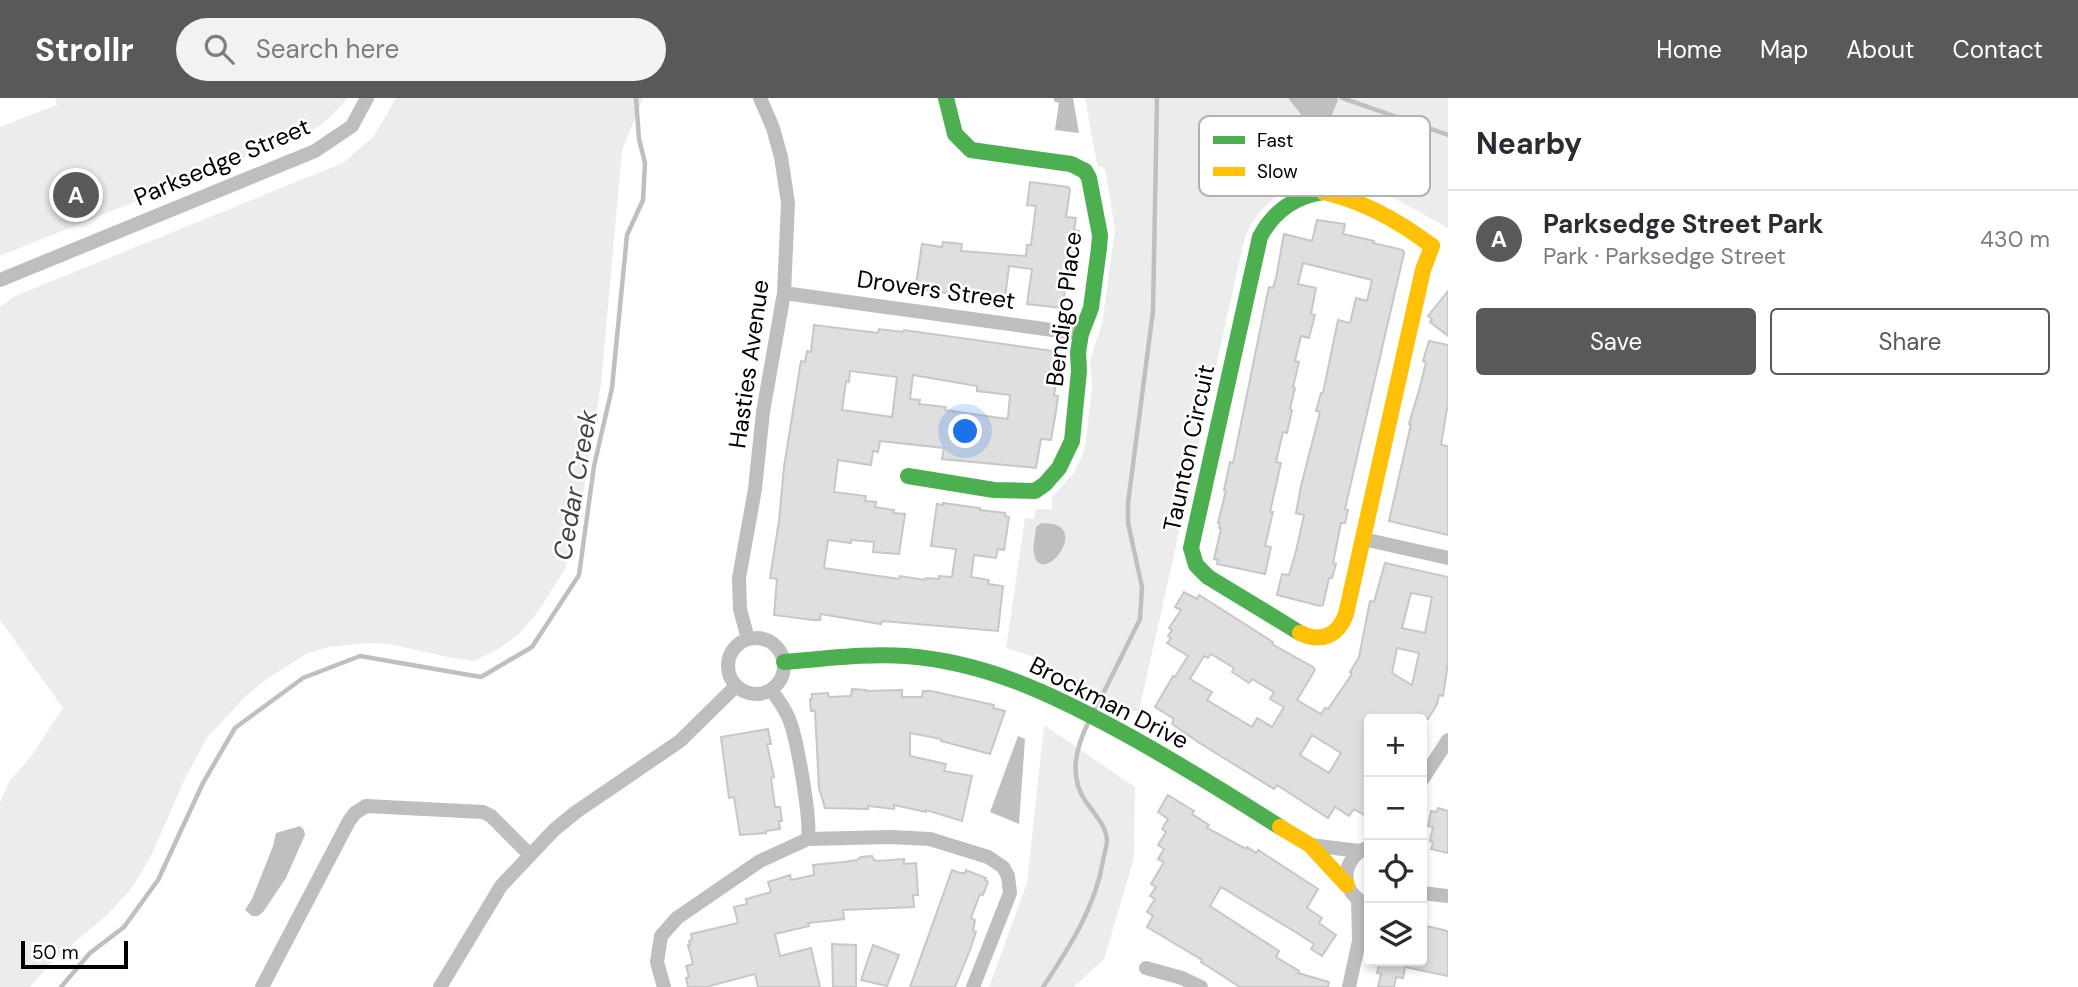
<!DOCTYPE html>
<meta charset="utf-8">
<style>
:root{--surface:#fff;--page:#f2f2f3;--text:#2b2b33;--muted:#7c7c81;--line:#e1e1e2;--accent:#595959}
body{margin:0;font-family:"DM Sans",sans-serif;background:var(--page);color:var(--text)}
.controls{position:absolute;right:21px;bottom:21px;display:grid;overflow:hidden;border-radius:7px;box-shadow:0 4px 10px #0003}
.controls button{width:63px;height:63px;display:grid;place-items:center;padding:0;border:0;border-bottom:2px solid var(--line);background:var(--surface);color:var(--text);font:35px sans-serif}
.scale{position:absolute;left:21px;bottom:18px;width:107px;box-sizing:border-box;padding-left:7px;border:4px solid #000;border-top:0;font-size:19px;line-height:24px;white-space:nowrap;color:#000;-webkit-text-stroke:5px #fff;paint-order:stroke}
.you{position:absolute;left:966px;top:334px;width:24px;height:24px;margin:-18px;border:5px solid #fff;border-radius:50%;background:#1a73e8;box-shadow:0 0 0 10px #1a73e833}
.badge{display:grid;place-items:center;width:46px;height:46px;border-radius:50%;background:var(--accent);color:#fff;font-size:23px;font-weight:700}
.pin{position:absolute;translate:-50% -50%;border:4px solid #fff;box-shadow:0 2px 7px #0006}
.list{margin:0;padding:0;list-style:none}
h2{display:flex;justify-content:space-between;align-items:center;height:91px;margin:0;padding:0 28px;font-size:30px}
h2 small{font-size:23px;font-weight:400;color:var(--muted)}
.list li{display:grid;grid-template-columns:46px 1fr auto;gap:21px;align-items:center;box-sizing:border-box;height:98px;padding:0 28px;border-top:2px solid var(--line)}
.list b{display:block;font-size:26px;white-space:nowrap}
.list p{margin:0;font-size:23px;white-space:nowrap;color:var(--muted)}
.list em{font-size:23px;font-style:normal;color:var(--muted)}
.actions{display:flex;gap:14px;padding:21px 28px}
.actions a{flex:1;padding:16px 0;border:2px solid var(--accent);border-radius:7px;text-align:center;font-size:24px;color:var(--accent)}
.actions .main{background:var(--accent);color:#fff}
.icon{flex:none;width:38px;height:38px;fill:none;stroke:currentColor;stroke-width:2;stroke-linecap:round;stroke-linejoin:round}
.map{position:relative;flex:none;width:1448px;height:889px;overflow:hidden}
header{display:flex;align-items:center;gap:42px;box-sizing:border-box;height:98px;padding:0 35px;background:var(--accent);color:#fff}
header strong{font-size:33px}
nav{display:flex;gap:38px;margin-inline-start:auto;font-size:24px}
.search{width:490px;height:63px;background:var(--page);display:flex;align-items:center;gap:18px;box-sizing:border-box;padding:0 24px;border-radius:38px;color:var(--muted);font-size:26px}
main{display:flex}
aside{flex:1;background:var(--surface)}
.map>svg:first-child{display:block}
</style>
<header>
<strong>Strollr</strong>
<div class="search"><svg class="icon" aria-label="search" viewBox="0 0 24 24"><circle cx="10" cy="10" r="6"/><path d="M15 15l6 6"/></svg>Search here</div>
<nav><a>Home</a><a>Map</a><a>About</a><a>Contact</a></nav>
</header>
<main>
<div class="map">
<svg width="1448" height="889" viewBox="0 0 1448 889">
<rect width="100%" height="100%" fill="#fff"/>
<!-- green -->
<path fill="#ececec" d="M 55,0 L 348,0 L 325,24 L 311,33 L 0,158 L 0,29 L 57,7 Z
M 396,0 L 643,0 L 622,52 L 601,286 L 579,422 L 565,471 L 537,515 L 520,535 L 497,552 L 473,563 L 447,559 L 390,546 L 368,545 L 329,549 L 308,555 L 268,580 L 245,599 L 206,641 L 183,685 L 150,760 L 130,792 L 107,817 L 54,862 L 30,889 L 0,889 L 0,705 L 9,684 L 32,657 L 63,610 L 0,522 L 0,209 L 15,198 L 343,65 L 374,38 Z
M 1085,0 L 1448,0 L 1448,130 C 1408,109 1350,69 1304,80 L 1305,83 C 1274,98 1252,113 1243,147 L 1139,613 L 1126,613 L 1095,592 L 1053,573 L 1031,558 L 1006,550 L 1025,420 L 1034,421 L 1036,411 L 1052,411 L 1052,400 L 1075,373 L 1084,353 L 1086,340 L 1092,290 L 1090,262 L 1102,226 L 1115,132 L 1106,75 L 1104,70 L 1098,68 L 1096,61 Z
M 1044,627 L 1135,689 L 1134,760 L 1104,861 L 1074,889 L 989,889 L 1027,785 Z"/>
<!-- water -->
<path fill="#bfbfbf" d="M 1053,0 L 1073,0 L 1079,35 L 1055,32 L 1059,5 L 1055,4 Z
M 1288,0 L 1337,0 L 1338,2 L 1331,19 L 1317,24 L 1303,19 Z
M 1041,425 C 1046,426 1054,425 1058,428 C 1082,440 1040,487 1034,456 C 1032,448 1036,437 1036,429 Z
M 1018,638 L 1025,641 L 1019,726 L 990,714 Z
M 300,728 L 304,732 L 305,737 L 286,780 L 263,814 L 258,818 L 252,818 L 245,812 L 252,801 L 273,748 L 276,735 Z"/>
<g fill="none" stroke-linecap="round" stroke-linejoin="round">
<!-- stream -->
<path stroke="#bfbfbf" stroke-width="4.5" d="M 1342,0 L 1448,37
M 1095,612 L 1140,521 L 1142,489 L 1128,425 L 1128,405 L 1153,213 L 1157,0
M 61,889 L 90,855 L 124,829 L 158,782 L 203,685 L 235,630 L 303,580 L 360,558 L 481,579 L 532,549 L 579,477 L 594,368 L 612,290 L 627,137 L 643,102 L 645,65 L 639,41 L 636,0
M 1043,889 C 1069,850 1095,810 1103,763 C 1104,756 1107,748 1107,742 C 1106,728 1094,715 1086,704 C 1068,678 1076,649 1089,623"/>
</g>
<!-- building -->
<path fill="#dfdfdf" stroke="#c7c7c7" stroke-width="2" fill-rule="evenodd" d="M 1030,84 L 1068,89 L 1070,92 L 1066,119 L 1076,120 L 1074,132 L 1079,133 L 1075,176 L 1068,175 L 1062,210 L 1027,206 L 1032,171 L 1009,168 L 1005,200 L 971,197 L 971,199 L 919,191 L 920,187 L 916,186 L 922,146 L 942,149 L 943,144 L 962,146 L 961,153 L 1026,158 L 1027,147 L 1031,147 L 1036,108 L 1027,107 Z
M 1317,122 L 1345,126 L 1343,136 L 1374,143 L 1373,145 L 1403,152 L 1404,155 L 1345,411 L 1348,412 L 1345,425 L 1341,425 L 1333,465 L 1336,466 L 1332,480 L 1329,480 L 1323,507 L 1320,508 L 1277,497 L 1282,476 L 1289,477 L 1296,453 L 1304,417 L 1296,415 L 1301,388 L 1320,314 L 1316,313 L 1321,295 L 1323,295 L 1338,222 L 1350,225 L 1356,200 L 1367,203 L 1372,182 L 1303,165 L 1298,186 L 1316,190 L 1311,216 L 1315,217 L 1309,240 L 1301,238 L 1295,263 L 1299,264 L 1293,289 L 1295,290 L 1290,311 L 1292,312 L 1287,335 L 1283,334 L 1276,364 L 1281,365 L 1270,414 L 1273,414 L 1265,448 L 1271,449 L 1265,476 L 1217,466 L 1218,462 L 1214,461 L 1221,431 L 1219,430 L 1220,425 L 1218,425 L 1226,392 L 1224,392 L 1230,364 L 1233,365 L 1266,203 L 1269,189 L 1273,190 L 1276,180 L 1284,136 L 1312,143 Z
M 1448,193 L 1448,238 L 1430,224 L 1432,221 L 1428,218 Z
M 814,227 L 878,235 L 879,231 L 903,234 L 904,232 L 1053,253 L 1052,259 L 1057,259 L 1053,285 L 1056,285 L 1054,297 L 1058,298 L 1056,313 L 1051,342 L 1041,341 L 1036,370 L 942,361 L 944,350 L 880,343 L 878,354 L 873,353 L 871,367 L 838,362 L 834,394 L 866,398 L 865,403 L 876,404 L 875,409 L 894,412 L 893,415 L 905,416 L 899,456 L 873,454 L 874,444 L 851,442 L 851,445 L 828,442 L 824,470 L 899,481 L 900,478 L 925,482 L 926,480 L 939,481 L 939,478 L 952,479 L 956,451 L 931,448 L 937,406 L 943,407 L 943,405 L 980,410 L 980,412 L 1005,415 L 1005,418 L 1009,419 L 1004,452 L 998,451 L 996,460 L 974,457 L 971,479 L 989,482 L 988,486 L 1003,488 L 998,533 L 882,523 L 881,526 L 821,516 L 820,522 L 813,522 L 774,517 L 777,481 L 770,480 L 779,423 L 784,369 L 801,263 L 805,264 L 807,253 L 811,254 ZM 850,273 L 897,279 L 892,319 L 842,312 L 846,283 L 849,284 ZM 913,277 L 977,288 L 977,293 L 1010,297 L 1008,319 L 1007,321 L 945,312 L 946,309 L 919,306 L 920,302 L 910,301 Z
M 1429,243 L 1448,247 L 1448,305 L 1441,347 L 1448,348 L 1448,437 L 1389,423 L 1411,326 L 1409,326 L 1420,289 L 1426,264 L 1423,263 Z
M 1385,465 L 1448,479 L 1448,565 L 1443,598 L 1439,597 L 1437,606 L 1428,621 L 1369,621 L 1369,720 L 1354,711 L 1349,718 L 1335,709 L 1328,720 L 1277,687 L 1274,691 L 1198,644 L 1172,626 L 1174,621 L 1155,609 L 1173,578 L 1175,579 L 1188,558 L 1167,545 L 1171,540 L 1168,538 L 1172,532 L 1169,530 L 1181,512 L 1175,509 L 1184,494 L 1197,501 L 1199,497 L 1273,544 L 1272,546 L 1313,569 L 1315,572 L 1297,602 L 1321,616 L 1325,610 L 1328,611 L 1352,576 L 1350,574 L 1359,559 L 1370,503 L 1374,504 ZM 1411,495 L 1432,499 L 1425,535 L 1402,530 ZM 1397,550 L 1419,555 L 1412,587 L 1392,575 ZM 1211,556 L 1234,570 L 1232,574 L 1249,585 L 1252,581 L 1274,594 L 1270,601 L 1284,609 L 1272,629 L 1257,620 L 1252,629 L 1207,602 L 1212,594 L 1190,581 L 1204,558 L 1208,560 ZM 1312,637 L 1341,655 L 1329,675 L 1300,657 Z
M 852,591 L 866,592 L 866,593 L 902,592 L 902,599 L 922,599 L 923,593 L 931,593 L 994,607 L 993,610 L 1005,613 L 990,656 L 941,643 L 941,641 L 910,635 L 910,658 L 946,666 L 944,673 L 972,678 L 962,723 L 926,712 L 926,714 L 894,707 L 894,711 L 868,708 L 868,711 L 825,710 L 819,690 L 815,613 L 811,613 L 810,601 L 812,601 L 812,596 L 828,595 L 829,599 L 851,598 Z
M 768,631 L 771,646 L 767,646 L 774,679 L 771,680 L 775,709 L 780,709 L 782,723 L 779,723 L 780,731 L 766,733 L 766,735 L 740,737 L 734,699 L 729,700 L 721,639 Z
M 1168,697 L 1194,713 L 1192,716 L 1209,727 L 1207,730 L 1246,751 L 1247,749 L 1256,755 L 1258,752 L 1318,791 L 1307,810 L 1322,820 L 1319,825 L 1336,837 L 1322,858 L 1311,851 L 1314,846 L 1297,835 L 1221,789 L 1210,808 L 1279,853 L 1276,859 L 1299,873 L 1298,875 L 1329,884 L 1328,889 L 1240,889 L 1201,864 L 1202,862 L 1147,829 L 1153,818 L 1147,814 L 1155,801 L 1150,798 L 1156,789 L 1151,786 L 1164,764 L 1158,761 L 1164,751 L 1158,747 L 1166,734 L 1162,731 L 1168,721 L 1158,714 Z
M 1438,710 L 1448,713 L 1448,755 L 1431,751 L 1433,744 L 1430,743 L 1433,729 L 1428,728 L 1431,713 L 1437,714 Z
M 872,758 L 874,762 L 878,763 L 904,761 L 904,766 L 916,765 L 918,797 L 913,797 L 914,809 L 843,812 L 844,821 L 808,825 L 809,828 L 775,836 L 780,858 L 811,850 L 820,889 L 758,889 L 755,876 L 706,889 L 688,889 L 686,880 L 689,879 L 686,868 L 693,866 L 688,847 L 690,847 L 689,843 L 692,842 L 691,836 L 738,825 L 734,809 L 747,806 L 746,801 L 771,794 L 768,784 L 790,777 L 791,782 L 814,777 L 813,767 L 844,764 L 857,762 L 861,759 Z
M 952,772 L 960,775 L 965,775 L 966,772 L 986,780 L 985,782 L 988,784 L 983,797 L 980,796 L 971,820 L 975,822 L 973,833 L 976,834 L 970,852 L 955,889 L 910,889 Z
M 1422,827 L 1448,833 L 1448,878 L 1405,869 L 1403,880 L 1396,879 L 1394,889 L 1378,889 L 1381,876 L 1377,875 L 1380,863 L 1422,863 Z
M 832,846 L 856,847 L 856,889 L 833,889 Z
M 873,847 L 899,857 L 887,888 L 861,882 Z"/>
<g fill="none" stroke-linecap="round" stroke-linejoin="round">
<!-- street -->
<path stroke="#bebebe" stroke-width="14" d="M 0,182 L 315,53 L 352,28 L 367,0
M 784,195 L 1081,236
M 1363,441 L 1448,460
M728 568a28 28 0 1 1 56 0a28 28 0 1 1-56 0Z
M 748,541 L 740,511 L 739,480 L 755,391 L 763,314 L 784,195 L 788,105 L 781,59 L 773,30 L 760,0
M 771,592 C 778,601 785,611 789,621 C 797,640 811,721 808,741
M 1422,682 L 1448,642
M 1310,747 L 1359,753
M 1369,749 C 1340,759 1338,797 1369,806
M 1422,795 L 1448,798
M 1146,870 L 1182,880 L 1201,889
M 262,889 L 349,723 L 355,715 L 366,708 L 483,714 L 491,718 L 530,757
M 440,889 L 501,788 L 554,732 L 576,714 L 680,643 L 735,589
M 664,889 L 657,864 L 661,838 L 677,820 L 760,763 L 808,741 L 891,739 L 930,741 L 988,759 L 1003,769 L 1008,778 L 1010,795 L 973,889
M 1349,889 L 1359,843 L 1358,802"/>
<!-- fast -->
<path stroke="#4caf50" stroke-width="16" d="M 908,378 L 994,392 L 1035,393 L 1045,386 L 1059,370 L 1072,343 L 1079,273 L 1078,254 L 1081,236 L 1091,210 L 1099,150 L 1100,137 L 1089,80 L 1085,73 L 1071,66 L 971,52 L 955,36 L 946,0
M 1300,535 L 1208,479 L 1196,467 L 1191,450 L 1260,139 C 1273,114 1295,98 1323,94
M 784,564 C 824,561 866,555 906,558 C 985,564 1052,596 1120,633 C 1175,663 1228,696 1280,729"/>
<!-- slow -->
<path stroke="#ffc107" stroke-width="16" d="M 1300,535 C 1321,545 1338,538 1346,516 L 1423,172 L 1432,148 C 1399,123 1364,103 1323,94
M 1280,729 L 1310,747 L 1347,787"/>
</g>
<g text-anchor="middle" stroke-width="5" stroke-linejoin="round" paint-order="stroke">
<!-- street labels -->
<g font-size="24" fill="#000" stroke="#fff">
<text transform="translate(222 64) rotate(-23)" y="8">Parksedge Street</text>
<text transform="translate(936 192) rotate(8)" y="8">Drovers Street</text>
<text transform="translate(1064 211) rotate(-83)" y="8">Bendigo Place</text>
<text transform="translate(749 266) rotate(-82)" y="8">Hasties Avenue</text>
<text transform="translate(1189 350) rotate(-78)" y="8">Taunton Circuit</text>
<text transform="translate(1109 605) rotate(27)" y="8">Brockman Drive</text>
</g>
<!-- water labels -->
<g font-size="26" font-style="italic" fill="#444" stroke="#fff">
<text transform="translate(575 387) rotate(-80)" y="9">Cedar Creek</text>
</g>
</g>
<!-- legend -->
<rect x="1199" y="18" width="231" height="80" rx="10" fill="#fff" stroke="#b2b2b2" stroke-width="2"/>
<rect x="1213" y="38" width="32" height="8" fill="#4caf50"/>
<rect x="1213" y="69" width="32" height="9" fill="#ffc107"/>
<g font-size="19" fill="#000">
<text x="1257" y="49">Fast</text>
<text x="1257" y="80">Slow</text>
</g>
</svg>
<div class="controls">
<button>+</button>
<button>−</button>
<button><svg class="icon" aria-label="locate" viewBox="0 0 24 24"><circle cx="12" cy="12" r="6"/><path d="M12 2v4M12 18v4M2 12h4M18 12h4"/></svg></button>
<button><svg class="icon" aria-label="layers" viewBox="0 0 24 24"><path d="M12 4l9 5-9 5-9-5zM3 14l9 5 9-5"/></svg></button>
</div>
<div class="scale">50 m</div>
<div class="you"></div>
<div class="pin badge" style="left:76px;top:97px">A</div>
</div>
<aside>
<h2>Nearby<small></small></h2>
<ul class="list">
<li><span class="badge">A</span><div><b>Parksedge Street Park</b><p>Park · Parksedge Street</p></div><em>430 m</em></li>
</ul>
<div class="actions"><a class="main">Save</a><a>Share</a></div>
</aside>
</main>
